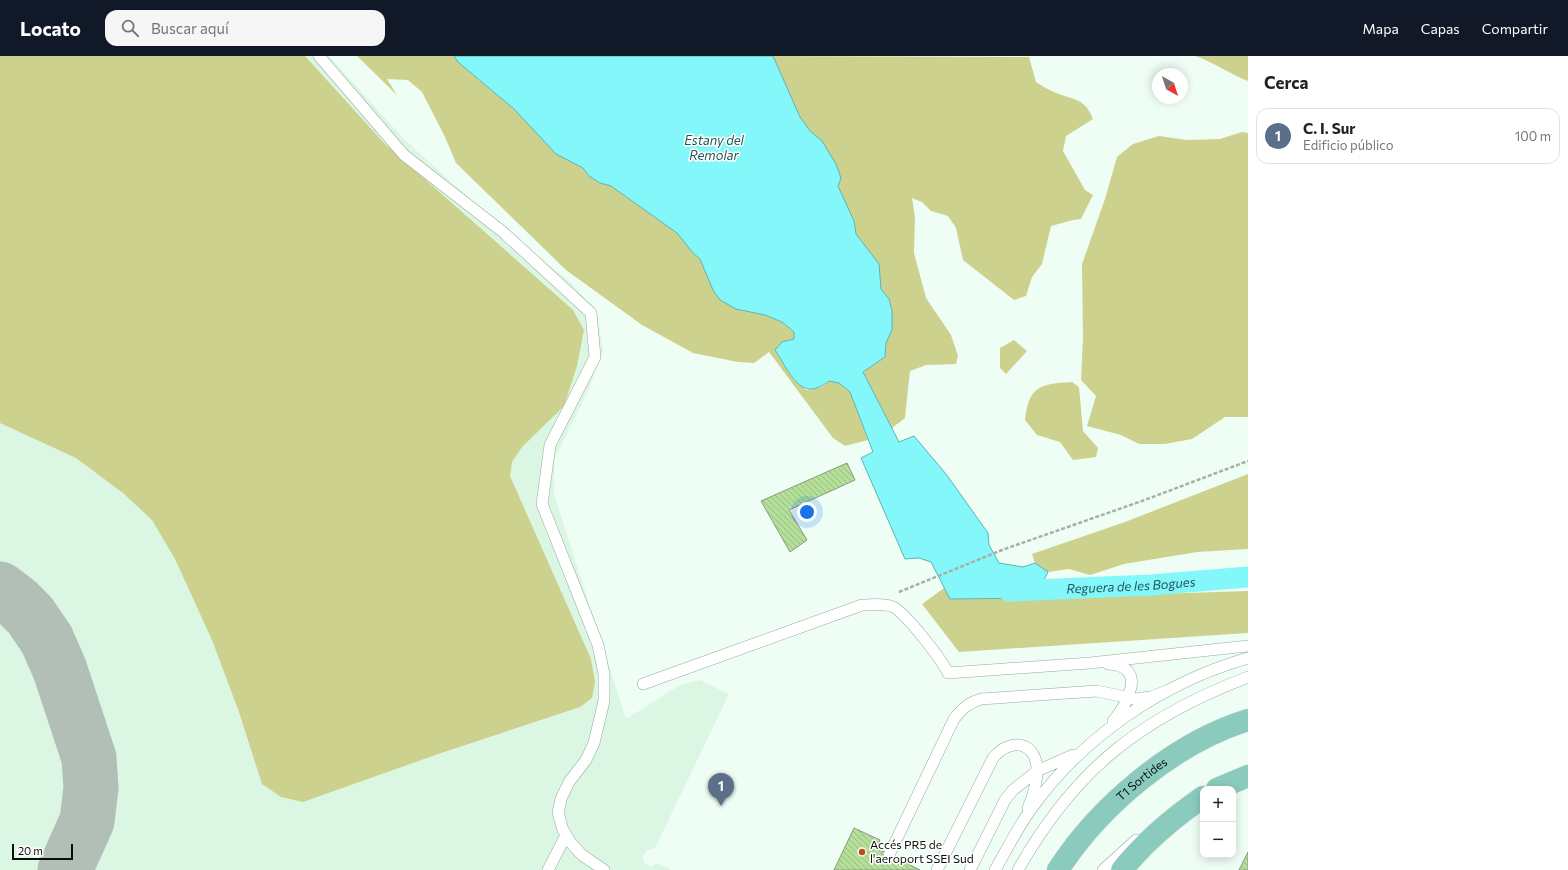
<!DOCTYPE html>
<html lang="es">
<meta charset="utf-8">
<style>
:root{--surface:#fff;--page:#f6f6f6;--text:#222;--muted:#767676;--line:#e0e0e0;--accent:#111827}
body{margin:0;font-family:Commissioner,sans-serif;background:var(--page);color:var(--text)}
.controls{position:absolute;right:12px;bottom:12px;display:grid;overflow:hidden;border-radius:8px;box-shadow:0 2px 10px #0003}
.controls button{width:36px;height:36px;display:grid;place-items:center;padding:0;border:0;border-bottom:1px solid var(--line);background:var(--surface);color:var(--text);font:20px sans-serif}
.compass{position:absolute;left:1152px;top:12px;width:36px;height:36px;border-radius:50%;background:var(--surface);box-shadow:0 2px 10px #0003;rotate:141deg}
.scale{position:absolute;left:12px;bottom:10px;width:61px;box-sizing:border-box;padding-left:4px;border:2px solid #09100b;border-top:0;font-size:11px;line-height:14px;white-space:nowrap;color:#09100b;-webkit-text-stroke:3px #fff;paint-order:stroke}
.you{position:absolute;left:807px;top:456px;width:14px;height:14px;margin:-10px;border:3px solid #fff;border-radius:50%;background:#1a73e8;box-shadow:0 0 0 6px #1a73e833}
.badge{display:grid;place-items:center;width:26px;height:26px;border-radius:50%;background:var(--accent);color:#fff;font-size:13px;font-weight:700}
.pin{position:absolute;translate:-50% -33px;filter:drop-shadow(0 1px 2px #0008)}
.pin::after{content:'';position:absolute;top:21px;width:14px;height:12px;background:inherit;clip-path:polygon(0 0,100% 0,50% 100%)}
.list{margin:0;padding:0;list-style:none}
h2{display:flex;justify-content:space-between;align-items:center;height:52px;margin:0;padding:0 16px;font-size:17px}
h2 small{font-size:13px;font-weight:400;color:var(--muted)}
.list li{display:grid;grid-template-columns:26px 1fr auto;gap:12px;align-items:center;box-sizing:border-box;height:56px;margin:0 8px 8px;padding:0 8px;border:1px solid var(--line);border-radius:12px}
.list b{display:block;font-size:15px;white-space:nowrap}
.list p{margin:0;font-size:13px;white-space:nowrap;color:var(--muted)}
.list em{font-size:13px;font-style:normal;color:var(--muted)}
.icon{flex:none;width:22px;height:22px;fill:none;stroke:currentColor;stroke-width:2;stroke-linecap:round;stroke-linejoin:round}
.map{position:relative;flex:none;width:1248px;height:814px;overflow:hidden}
header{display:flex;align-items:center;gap:24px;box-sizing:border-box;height:56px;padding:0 20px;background:var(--accent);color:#fff}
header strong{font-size:19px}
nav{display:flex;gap:22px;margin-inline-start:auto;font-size:14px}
.search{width:280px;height:36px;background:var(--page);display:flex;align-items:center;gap:10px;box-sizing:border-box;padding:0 14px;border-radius:12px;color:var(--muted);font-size:15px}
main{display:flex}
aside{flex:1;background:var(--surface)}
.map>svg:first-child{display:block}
</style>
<header>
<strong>Locato</strong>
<div class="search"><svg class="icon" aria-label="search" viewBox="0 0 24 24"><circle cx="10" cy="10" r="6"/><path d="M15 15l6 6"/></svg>Buscar aquí</div>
<nav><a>Mapa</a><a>Capas</a><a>Compartir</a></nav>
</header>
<main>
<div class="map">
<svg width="1248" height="814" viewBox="0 0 1248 814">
<defs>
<pattern id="building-back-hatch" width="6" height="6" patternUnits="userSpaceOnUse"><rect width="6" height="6" fill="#b4df98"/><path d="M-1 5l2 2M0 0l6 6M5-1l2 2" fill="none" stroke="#99be82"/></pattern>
</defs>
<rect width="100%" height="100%" fill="#effef4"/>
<!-- built -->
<path fill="#dcf6e4" d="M 0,0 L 329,0 L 405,84 L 471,144 L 571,227 L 597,256 L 603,295 L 588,335 L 555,402 L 554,438 L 626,663 L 680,629 L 700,624 L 729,638 L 655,792 L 647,794 L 643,801 L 644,807 L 651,811 L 658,807 L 671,814 L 0,814 Z"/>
<!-- grass -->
<path fill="#ccd18d" d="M 0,0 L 305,0 L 385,88 L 573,254 L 584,274 L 577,310 L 564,350 L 522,391 L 512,406 L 510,420 L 591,603 L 595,626 L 592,642 L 580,651 L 441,697 L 303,746 L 281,741 L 262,728 L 239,656 L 212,584 L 175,503 L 152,464 L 123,437 L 76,402 L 0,367 Z
M 357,0 L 454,0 L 458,6 L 514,53 L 526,65 L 571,106 L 583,112 L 589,120 L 600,127 L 611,130 L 677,177 L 693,197 L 700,203 L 713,234 L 736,252 L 765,259 L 782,266 L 794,276 L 794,283 L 782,286 L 775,294 L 794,324 L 806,334 L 822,331 L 829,325 L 839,327 L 850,336 L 868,384 L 845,390 L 833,382 L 769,296 L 754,307 L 738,306 L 693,297 L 642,269 L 566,214 L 456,107 L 445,81 L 422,36 L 408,24 L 387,23 L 397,39 Z
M 773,0 L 1029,1 L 1036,26 C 1042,30 1049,34 1056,37 C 1074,44 1085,42 1093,63 L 1066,80 L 1063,95 L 1085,134 L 1093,139 L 1081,163 L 1073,164 L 1051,170 L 1042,208 L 1032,221 L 1026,240 L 1014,244 L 963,204 L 956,172 L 948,160 L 931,155 L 922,146 L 912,142 L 915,161 L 914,197 L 926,242 L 951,279 L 958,300 L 956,308 L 926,309 L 910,315 L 905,362 L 892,372 L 863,316 L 885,301 L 886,287 L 892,274 L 889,243 L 881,233 L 879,208 L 856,178 L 854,165 L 845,148 L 822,85 L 810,75 L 800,61 Z
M 1195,0 L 1248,0 L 1248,25 C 1229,18 1214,6 1195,0 Z
M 1242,76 L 1248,77 L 1248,361 L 1225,361 L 1192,383 L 1165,388 L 1139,388 L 1121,379 L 1087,370 L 1096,340 L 1081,324 L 1083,282 L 1082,208 L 1105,143 L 1117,101 L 1133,88 L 1159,80 L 1187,84 L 1220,83 Z
M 1014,284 L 1027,295 L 1006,318 L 1000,312 L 1000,292 Z
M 1072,326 L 1079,331 L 1083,375 L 1098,392 L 1096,401 L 1073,404 L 1060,386 L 1037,379 L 1025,364 C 1029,330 1040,328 1072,326 Z
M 1248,418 L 1248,493 L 1197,496 L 1124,508 L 1090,519 L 1069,513 L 1048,516 L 1035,507 L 1032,498 L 1125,466 Z
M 944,532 L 950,543 L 997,543 L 1248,535 L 1248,577 L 959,596 L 922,548 Z"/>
<!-- water -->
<path fill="#84f7fb" stroke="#5fb2b3" d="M 454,0 L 773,0 L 800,61 L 810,75 L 822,85 L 836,108 L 841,122 L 838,130 L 854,165 L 856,178 L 879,208 L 881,233 L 889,243 L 892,255 L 892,274 L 886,287 L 885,301 L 863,316 L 899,386 L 914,380 L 946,418 L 988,477 L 989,489 L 999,507 L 1023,511 L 1035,507 L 1048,516 L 1035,542 L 950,543 L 931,506 L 919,502 L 905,503 L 861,402 L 873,396 L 850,336 L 839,327 L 829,325 C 800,348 790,316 775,294 L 782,286 L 794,283 L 794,276 L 782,266 L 765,259 L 736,253 L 720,244 L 713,234 L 700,203 L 693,197 L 677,177 L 611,130 L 600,127 L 589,120 L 583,112 L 556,98 L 514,53 L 458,6 Z"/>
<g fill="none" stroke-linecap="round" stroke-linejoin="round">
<!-- canal -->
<path stroke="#84f7fb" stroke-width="21" id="s1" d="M 1009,535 L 1151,529 L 1248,521"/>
<!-- taxiway -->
<path stroke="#b2bfb6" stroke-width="55" d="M 0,533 L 17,546 L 30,559 L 47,584 L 60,614 L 89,702 L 91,732 L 87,765 L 65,814"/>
</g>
<!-- building -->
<path fill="url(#building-back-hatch)" stroke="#8d9787" d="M 847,407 L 855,424 L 789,454 L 807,484 L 790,496 L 761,445 Z
M 854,772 L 880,784 L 876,792 L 920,814 L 834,814 Z
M 1248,796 L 1248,814 L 1239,814 Z"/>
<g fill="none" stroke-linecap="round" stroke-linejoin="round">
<defs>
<path id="lane" d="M 319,0 L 404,99 L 503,176 L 591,257 L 595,301 L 550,389 L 542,448 L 598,589 L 604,618 L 604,645 L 594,687 L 586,704 L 569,726 L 561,743 L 558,757 L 563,774 L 571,787 L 582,799 L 604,814
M 1108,608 C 1148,610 1128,647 1113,665
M 643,628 L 862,549 C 873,549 883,547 893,551 C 905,556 942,604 948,617 L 1090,607 L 1248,590
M 889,799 L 954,663 C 962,653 968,647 981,643 L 1097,635 L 1135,643 L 1151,641 L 1169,634
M 548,814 L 566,779
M 937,814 L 993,702 C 1010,681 1037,685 1037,715 C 1037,728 1033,740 1028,752
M 970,814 L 1005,744 L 1013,734 L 1037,715 L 1073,699
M 995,814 C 1006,795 1016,775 1029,756 C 1081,682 1161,627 1248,602
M 1018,814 C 1075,713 1141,662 1248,621
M 1103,814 L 1136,784"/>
<g id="primary">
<path d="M 1217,733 L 1248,720"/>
<path id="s2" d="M 1058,814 C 1100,749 1174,687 1248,664"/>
<path d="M 1122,814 C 1145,785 1173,762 1203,741"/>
</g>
</defs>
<!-- lane casing -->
<use href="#lane" stroke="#97a99c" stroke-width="12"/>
<!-- primary casing -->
<use href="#primary" stroke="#dddedd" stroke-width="23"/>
<!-- path -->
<path stroke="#a4b1a8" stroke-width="2.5" stroke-dasharray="4 2" stroke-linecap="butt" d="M 899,536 L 1002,494 L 1142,445 L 1248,405"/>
<!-- lane -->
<use href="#lane" stroke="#fff" stroke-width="11"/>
<!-- primary -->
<use href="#primary" stroke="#8bcbbe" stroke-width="22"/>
</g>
<!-- markers -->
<circle fill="#b45313" stroke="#fff" stroke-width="1.5" cx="862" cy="796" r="4"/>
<g text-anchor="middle" stroke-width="3" stroke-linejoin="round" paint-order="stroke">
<!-- street labels -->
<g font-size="12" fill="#09100b" stroke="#fff">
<text dy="4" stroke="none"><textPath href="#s2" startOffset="124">T1 Sortides</textPath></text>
</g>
<!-- poi labels -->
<g font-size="12" fill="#09100b" stroke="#fff" text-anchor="start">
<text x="870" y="793">Accés PR5 de<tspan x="870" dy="14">l'aeroport SSEI Sud</tspan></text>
</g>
<!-- water labels -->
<g font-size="13" font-style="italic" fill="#245759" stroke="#fff">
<text x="714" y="89">Estany del<tspan x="714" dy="15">Remolar</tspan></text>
<text dy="5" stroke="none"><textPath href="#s1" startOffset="122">Reguera de les Bogues</textPath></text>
</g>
</g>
</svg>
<div class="controls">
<button>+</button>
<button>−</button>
</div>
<svg class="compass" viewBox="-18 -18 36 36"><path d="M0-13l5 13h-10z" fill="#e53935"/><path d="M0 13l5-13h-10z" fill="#767676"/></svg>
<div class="scale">20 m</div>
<div class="you"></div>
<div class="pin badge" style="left:721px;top:750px;background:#5c6f8a">1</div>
</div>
<aside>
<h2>Cerca<small></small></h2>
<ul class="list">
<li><span class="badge" style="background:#5c6f8a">1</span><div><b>C. I. Sur</b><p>Edificio público</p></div><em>100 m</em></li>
</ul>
</aside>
</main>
